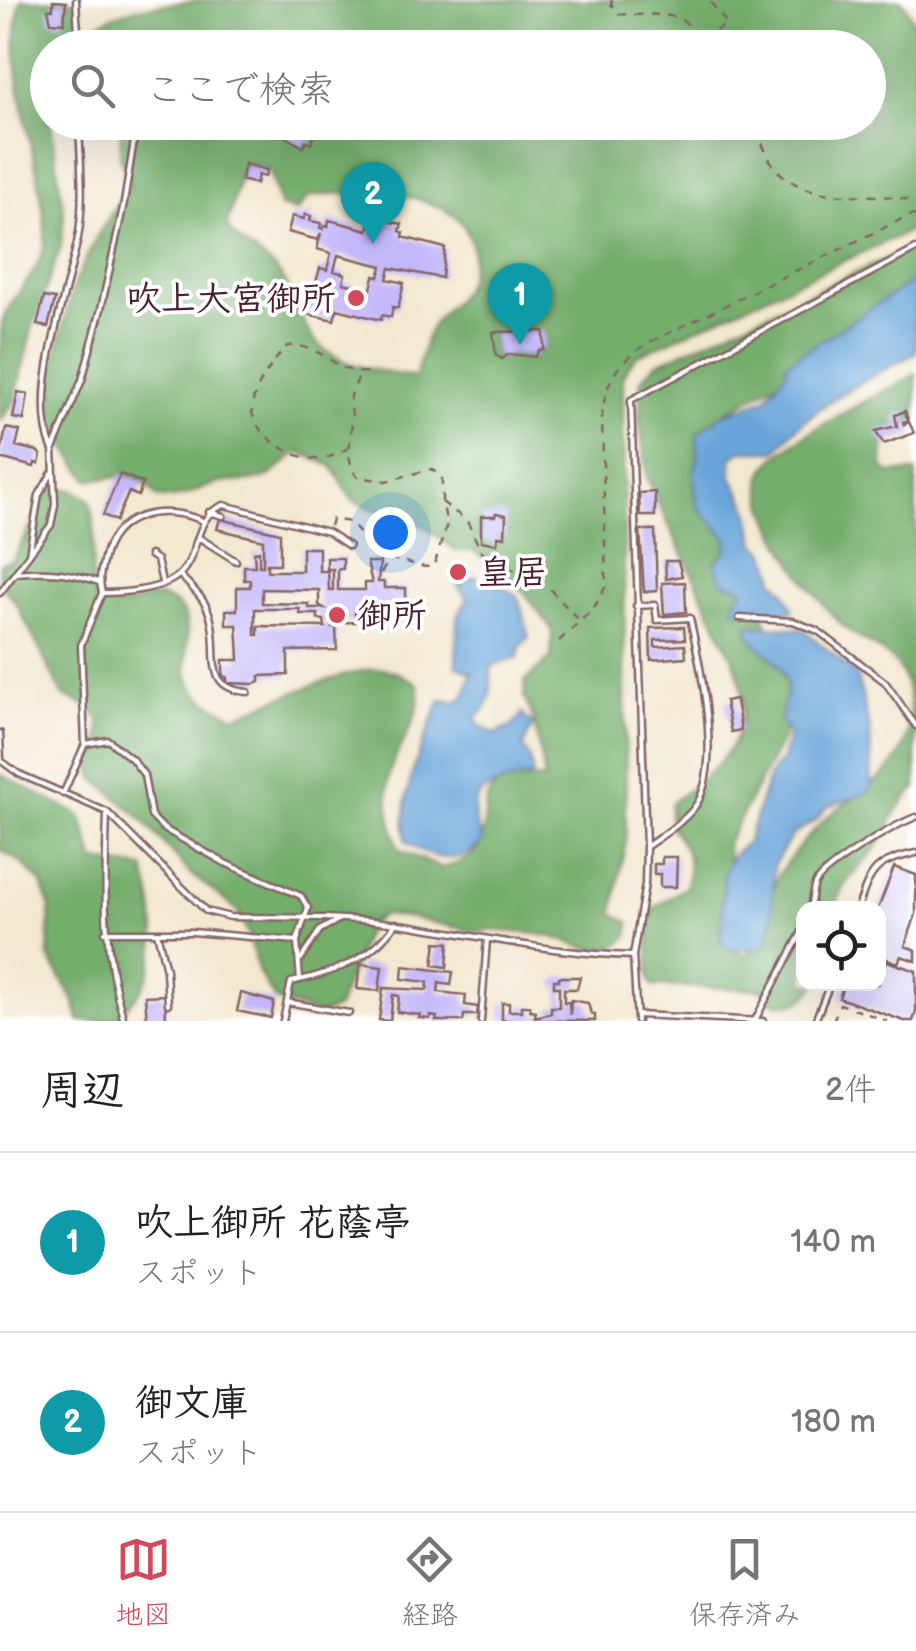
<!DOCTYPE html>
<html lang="ja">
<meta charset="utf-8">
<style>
:root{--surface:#fff;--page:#f6f6f6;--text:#222;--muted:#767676;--line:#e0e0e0;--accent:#d1495b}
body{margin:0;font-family:"Balsamiq Sans","Klee One",sans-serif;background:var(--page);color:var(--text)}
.controls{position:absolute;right:30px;bottom:30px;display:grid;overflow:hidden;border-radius:20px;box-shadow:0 10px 40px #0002}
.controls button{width:90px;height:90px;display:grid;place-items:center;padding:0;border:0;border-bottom:2px solid var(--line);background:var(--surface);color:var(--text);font:50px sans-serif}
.you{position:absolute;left:390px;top:532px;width:35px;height:35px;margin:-25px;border:8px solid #fff;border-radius:50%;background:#1a73e8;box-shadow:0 0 0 15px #1a73e833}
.badge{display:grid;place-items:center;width:65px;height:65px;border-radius:50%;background:var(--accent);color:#fff;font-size:32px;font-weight:700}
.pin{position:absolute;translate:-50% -82px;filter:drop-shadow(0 2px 5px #0008)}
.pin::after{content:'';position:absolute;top:52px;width:35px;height:30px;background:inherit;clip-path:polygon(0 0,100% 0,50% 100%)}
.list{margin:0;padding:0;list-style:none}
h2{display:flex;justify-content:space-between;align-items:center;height:130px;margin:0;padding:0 40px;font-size:42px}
h2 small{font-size:32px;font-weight:400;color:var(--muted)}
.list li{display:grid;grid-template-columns:65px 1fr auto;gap:30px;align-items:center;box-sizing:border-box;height:180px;padding:0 40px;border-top:2px solid var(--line)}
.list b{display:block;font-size:38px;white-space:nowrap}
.list p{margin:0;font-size:32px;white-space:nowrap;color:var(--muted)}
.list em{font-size:32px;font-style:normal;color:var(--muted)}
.icon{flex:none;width:55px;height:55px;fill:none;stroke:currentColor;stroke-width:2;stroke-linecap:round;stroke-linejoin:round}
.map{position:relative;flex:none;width:916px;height:1021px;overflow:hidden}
.search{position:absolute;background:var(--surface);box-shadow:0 10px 40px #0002;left:30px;right:30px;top:30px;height:110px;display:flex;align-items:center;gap:25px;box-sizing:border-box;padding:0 35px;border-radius:55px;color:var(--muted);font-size:38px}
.sheet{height:490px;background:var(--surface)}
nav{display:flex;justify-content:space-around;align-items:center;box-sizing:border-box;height:140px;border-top:2px solid var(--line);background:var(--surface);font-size:28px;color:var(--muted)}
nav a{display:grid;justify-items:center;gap:5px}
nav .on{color:var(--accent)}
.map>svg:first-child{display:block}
</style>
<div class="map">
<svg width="916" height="1021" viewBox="0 0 916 1021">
<rect width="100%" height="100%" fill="#fff"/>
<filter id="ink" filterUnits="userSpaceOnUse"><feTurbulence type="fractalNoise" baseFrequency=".01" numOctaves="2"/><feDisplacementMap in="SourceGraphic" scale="20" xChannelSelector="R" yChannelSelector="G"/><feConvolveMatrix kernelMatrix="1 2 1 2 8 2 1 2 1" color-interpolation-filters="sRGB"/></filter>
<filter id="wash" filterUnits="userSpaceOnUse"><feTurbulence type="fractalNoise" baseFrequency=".0048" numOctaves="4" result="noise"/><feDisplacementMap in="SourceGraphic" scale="40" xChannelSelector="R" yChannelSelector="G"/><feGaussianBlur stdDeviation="2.25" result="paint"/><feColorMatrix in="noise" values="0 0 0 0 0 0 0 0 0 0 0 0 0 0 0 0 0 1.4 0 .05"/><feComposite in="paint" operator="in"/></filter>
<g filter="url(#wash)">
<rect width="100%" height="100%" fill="#f3e8d0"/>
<!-- forest -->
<path fill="#74ad6c" stroke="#5f664c" stroke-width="2.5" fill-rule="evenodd" d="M 21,0 L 72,0 L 78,8 L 72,47 L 48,48 L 48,122 L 51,123 L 64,213 L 61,246 L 33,325 L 15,400 L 0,421 C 0,397 0,342 2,322 C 13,290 46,271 45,234 C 43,157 1,76 21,0 Z
M 207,0 L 902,0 L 916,24 L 916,228 L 636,356 L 623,375 L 626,839 L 613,913 L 630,923 L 629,935 C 605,964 579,943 549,936 C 529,932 506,932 486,930 L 481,933 L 408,917 L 382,915 L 368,926 L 337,1008 L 321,1015 L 276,1001 L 259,973 L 249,936 L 236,909 L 189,872 L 143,820 L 94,778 L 91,761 L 100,751 L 100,721 L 90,707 L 63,696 L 15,601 L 0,584 L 0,564 L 13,560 L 36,517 L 41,497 L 50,488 L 72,490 L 89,499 C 102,534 85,568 96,602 C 104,603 113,605 120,605 C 135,604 151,593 166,599 C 204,614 177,658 191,684 C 200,700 219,708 235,716 C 268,704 358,662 389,670 C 399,672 410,680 418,684 C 424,715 403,737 392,765 C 383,790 391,825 399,850 L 441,868 C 518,852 456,788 513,780 C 523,778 535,780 545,779 L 533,717 L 524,697 L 525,681 L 551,658 L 552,630 L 522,589 L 474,551 L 457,551 L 422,525 L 401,522 L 352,500 L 332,466 L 299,452 C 288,458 279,471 268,476 C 252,484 235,480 219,483 C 196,488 182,502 157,497 C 132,463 123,480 88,479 L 56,433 L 48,405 L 49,381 L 74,284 L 96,238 L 130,184 L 120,158 L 121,123 L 738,122 L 750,131 L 756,123 L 762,126 L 764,122 L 868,122 L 868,48 L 92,47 L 95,27 C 126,3 170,5 207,0 ZM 244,163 L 269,169 L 280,207 L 297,211 L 308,197 C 367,187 503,188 466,284 C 460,300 440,311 432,326 C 423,342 420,361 415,378 C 377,370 325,366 306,327 C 297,309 291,287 277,271 C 261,252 239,247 227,225 ZM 544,331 L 544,349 L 539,350 L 534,357 L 509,354 L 502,359 L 496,355 L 493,332 Z
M 916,245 L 916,301 L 725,413 L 705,433 L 744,571 L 773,637 L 765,645 L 771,658 L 787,665 L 791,708 L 783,738 L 727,843 L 732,948 L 744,955 C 771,936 765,903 779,874 C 788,858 805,840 817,827 C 846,795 892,786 907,737 C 913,717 910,687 900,670 C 888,650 862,642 846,628 C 818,605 740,499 767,466 C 792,436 879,395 916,374 L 916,418 L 888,436 L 884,449 L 883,468 L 890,473 L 916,472 L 916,788 C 891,811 893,826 875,849 C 859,871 841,880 835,908 L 804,908 L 804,984 L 816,984 C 803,1004 794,1006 771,1002 L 762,989 L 653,986 L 649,978 L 649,919 L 654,908 L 686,887 C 688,876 691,863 686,852 C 677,828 667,837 671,803 C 725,764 761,731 734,661 L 647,479 L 639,417 L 641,379 L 656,364 Z
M 0,774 L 81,816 L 95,861 L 144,868 C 155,902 162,952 144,985 C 138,996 127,1006 119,1016 L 121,1021 L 79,1021 L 75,1003 L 48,955 L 50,908 L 42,883 L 22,863 L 0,850 Z"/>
<!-- water -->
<path fill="#69a5da" stroke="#5a6282" stroke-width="2.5" d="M 916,279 L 916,353 C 867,378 808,407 776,451 L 741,451 L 732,457 L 732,477 L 749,508 L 756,544 C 769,552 774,566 774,581 L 784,590 L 793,610 L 787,614 L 735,611 L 735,602 L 743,589 C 717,576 726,593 715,563 L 727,550 L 728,540 L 697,506 L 694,471 L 698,460 L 697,434 L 720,416 L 766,398 L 788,369 L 785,364 Z
M 476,576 L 481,582 L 488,584 L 492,580 L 518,597 L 529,637 L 520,647 L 518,658 L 491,666 C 491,687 494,706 475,718 L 479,725 L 495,734 L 513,726 L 522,714 L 533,725 L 523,746 L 530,759 L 533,776 C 492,786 457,786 483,841 C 460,867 431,860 406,841 C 399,792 422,745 441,700 L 453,702 L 464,698 L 472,673 L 456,665 L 457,617 L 468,599 L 457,585 Z
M 747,625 L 803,629 L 857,675 L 870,730 L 872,785 L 870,792 L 828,806 L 816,820 L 793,834 L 774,864 L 772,923 L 766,945 L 761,948 L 728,949 L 721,944 L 724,873 L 733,854 L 747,843 L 769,776 L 782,759 L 789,736 L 781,720 C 781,708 788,698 787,686 C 784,654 749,650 747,625 Z"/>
<g id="blocks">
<!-- building -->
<path fill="#c4b7fa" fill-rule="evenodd" d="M 53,1 L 66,2 L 64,23 L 51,22 L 48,9 L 53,9 Z
M 294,125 L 315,133 L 311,143 L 306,141 L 303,147 L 286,137 Z
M 245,164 L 267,170 L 265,177 L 258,175 L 256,184 L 241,180 Z
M 305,214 L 311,216 L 310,221 L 321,223 L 320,228 L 323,229 L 324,226 L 328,227 L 329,220 L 368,230 L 370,224 L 376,226 L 378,219 L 402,224 L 400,231 L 404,233 L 403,237 L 445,248 L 442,278 L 390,268 L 387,279 L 404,283 L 398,308 L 393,307 L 391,317 L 382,315 L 381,320 L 337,309 L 334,320 L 307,314 L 320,268 L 327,270 L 331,253 L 317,249 L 321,233 L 318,240 L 288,232 L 292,216 L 304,219 ZM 338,255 L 382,266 L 379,277 L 374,276 L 371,289 L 343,283 L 345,274 L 334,271 Z
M 44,297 L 55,299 L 48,327 L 37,325 Z
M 544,331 L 544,350 L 539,350 L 535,357 L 509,354 L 502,359 L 496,355 L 493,332 Z
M 18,392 L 28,394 L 24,420 L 13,418 Z
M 905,411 L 908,420 L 903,422 L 904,425 L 909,422 L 914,433 L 884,444 L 875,431 L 897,426 L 895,415 Z
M 6,428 L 20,431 L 16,446 L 37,451 L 41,455 L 39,464 L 35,463 L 34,467 L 0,458 Z
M 120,474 L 143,483 L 138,496 L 129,492 L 116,521 L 103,515 Z
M 655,492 L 655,516 L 640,516 L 639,493 Z
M 496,513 L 506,515 L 505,537 L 498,536 L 497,544 L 481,541 L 481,516 L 495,516 Z
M 220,519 L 280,533 L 280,564 L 267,564 L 267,571 L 302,571 L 302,548 L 319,548 L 319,571 L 328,571 L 329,590 L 333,590 L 333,569 L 327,569 L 327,558 L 343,558 L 343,569 L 338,569 L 338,590 L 365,590 L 365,583 L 372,583 L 367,562 L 380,562 L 378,582 L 384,582 L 384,588 L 406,588 L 406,604 L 393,604 L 389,612 L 381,612 L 377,617 L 367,613 L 355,613 L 355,622 L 332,623 L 332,627 L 336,627 L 337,650 L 288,651 L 288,675 L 260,676 L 260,682 L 254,684 L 227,683 L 227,677 L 223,677 L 223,660 L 239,660 L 238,640 L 237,625 L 226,625 L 226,610 L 237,610 L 237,587 L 250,587 L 250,580 L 244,580 L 244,566 L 255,566 L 254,552 L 259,551 L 259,566 L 263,566 L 263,540 L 217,529 ZM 262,589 L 319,590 L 319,605 L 324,608 L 309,608 L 309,604 L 262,603 ZM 255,609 L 300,609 L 300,614 L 318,614 L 318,619 L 324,620 L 325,627 L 258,626 L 258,635 L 255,635 Z
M 640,530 L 655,530 L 657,591 L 644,592 Z
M 665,561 L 678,561 L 682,576 L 666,579 Z
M 685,582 L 686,612 L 664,614 L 662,583 Z
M 684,627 L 685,639 L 655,640 L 655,647 L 685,645 L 686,657 L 651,660 L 650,628 Z
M 736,699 L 741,730 L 731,732 L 725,701 Z
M 662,857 L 677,857 L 676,887 L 660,887 L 660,874 L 654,874 L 654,864 L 662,864 Z
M 894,867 L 916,875 L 916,914 L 905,946 L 916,950 L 916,961 L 901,956 L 898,963 L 878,956 L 878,909 Z
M 436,942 L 449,943 L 447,967 L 433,965 Z
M 878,958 L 916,971 L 916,1012 L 913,1021 L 904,1021 L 839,998 L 844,984 L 878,984 Z
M 360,964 L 382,967 L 379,991 L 357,989 Z
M 403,966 L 453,972 L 451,985 L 439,983 L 438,992 L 466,995 L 465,1005 L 478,1007 L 477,1015 L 464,1015 L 463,1021 L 436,1021 L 437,1017 L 430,1016 L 430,1019 L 419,1018 L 420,1015 L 397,1012 L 399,996 L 393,995 L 390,1021 L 379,1020 L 383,988 L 427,990 L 428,982 L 402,979 Z
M 559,977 L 580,977 L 577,989 L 564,989 L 564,1002 L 569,1002 L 570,1015 L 571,1000 L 588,1003 L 591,1014 L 595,1014 L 595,1021 L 502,1020 L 502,1003 L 509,1003 L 509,1011 L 521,1011 L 521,1006 L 530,1006 L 530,1010 L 536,1011 L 535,1017 L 551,1013 L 551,1007 L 559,1007 L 559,987 L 554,987 L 554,980 L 559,980 Z
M 241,993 L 274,1002 L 271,1018 L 237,1011 Z
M 165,995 L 166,1021 L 147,1021 L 145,996 Z"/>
</g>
</g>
<g filter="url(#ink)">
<use href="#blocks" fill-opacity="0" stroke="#856565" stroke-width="2.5"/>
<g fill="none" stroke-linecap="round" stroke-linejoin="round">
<defs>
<path id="lane" d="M 76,0 L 79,48
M 146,48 L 147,47
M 52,448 C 29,393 67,294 78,238 C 85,201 80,160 79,122
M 209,512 L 223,516
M 203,521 C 162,503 112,513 103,562 C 100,573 99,581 102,593 C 123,593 162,590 179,575 C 201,555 193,515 224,505 L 328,532 L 349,546
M 198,537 L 236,561
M 29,554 L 39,495 L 52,473
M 150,555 L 157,560 L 162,582
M 16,573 C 46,570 70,572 99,582
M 180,575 C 193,589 207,600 211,620 C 220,654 201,688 248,692
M 0,593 L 51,525 L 55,505 L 53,449 L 82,380 L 101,309 L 124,203 L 137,122
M 636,606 L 655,605 L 657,620 L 690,618 C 700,664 724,768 694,808 C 681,824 663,835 646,847
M 739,618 L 793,621 L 818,631 L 885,682 L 916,726
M 0,733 L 1,761
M 85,744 L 108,740 L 132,759 L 144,775 L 151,816 L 164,829 L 225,863 L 301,896 L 308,908 L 297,941 L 300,980
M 0,760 L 19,774 L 107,812 C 105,890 101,944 124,1021
M 63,794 L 85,744 L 81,645 L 102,593
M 107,812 L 206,911 L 230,917 C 286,918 343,916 398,924 C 477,935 554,954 633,956
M 810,908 C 812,901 812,891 815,884 C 823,867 896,824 916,817
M 858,908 C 871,869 875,862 916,853
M 105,932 L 192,932 L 297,941
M 157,932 L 166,970 L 168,1004
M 301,959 L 320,930 L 338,920
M 287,1002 L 349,1013
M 638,1015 L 763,1021
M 755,1020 L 804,928
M 283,1021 L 291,982 C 333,973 371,960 396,923
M 481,1021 L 487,939
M 637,1021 L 633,956 L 645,884 L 646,847 L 631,400 L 916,249
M 815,1021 L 830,984"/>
</defs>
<!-- lane casing -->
<use href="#lane" stroke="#856565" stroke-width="9"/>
<!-- path -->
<path stroke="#856565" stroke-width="2.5" stroke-dasharray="8 8" stroke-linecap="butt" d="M 612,0 L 611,4 L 619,14 C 658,18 683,3 705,48
M 702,39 L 727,24 L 709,0
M 754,130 C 764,142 767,161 778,171 C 819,209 869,187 916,202
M 348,448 C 339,453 328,459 318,459 C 294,460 252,434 252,409 C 252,390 274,360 287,346 C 328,343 335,379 372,371
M 442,502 L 467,521 L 481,551 L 496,562 L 546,585 L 579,620
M 330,526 L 332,519 L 350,522 C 367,541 375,557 401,561 C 414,563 421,569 434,566 L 447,524 L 442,502 L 442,479 L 432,469 L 386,481 L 357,477 C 344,457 351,443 352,421 C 353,413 349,404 351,396 C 353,387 358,383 359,373
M 381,573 L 388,562
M 559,641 L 594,608 L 606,586 L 602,417 C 606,379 616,364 648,343 L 908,216 L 916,215
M 833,1021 L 840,1004 L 887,1021"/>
<!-- lane -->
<use href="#lane" stroke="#fff" stroke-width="4"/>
</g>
</g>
<!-- markers -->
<g fill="#d1495b" stroke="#fff" stroke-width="4">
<circle cx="356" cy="298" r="10"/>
<circle cx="458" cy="572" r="10"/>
<circle cx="337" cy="615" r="10"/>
</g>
<g text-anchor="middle" stroke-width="8" stroke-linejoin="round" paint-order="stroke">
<!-- poi labels -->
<g font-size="35" font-weight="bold" fill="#4a1f2b" stroke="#fff" text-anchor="start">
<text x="336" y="310" text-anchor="end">吹上大宮御所</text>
<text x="478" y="584">皇居</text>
<text x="357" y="627">御所</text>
</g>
</g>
</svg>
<div class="controls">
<button><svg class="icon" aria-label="locate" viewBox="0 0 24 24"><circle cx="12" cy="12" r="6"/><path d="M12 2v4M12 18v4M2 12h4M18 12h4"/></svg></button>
</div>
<div class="you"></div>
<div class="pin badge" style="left:520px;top:345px;background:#0f9aa8">1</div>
<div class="pin badge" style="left:373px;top:244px;background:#0f9aa8">2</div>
<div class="search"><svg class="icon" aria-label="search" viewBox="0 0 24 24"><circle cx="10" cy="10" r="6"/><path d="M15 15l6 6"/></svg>ここで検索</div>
</div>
<section class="sheet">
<h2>周辺<small>2件</small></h2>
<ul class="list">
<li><span class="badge" style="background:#0f9aa8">1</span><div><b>吹上御所 花蔭亭</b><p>スポット</p></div><em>140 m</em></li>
<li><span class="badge" style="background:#0f9aa8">2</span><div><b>御文庫</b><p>スポット</p></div><em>180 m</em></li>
</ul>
</section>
<nav>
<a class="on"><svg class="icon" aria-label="map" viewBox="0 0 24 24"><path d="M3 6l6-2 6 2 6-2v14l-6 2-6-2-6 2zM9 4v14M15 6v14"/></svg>地図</a>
<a><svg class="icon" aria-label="directions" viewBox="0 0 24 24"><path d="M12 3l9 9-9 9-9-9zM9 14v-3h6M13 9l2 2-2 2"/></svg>経路</a>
<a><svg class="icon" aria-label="saved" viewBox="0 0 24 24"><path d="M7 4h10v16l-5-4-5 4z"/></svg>保存済み</a>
</nav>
